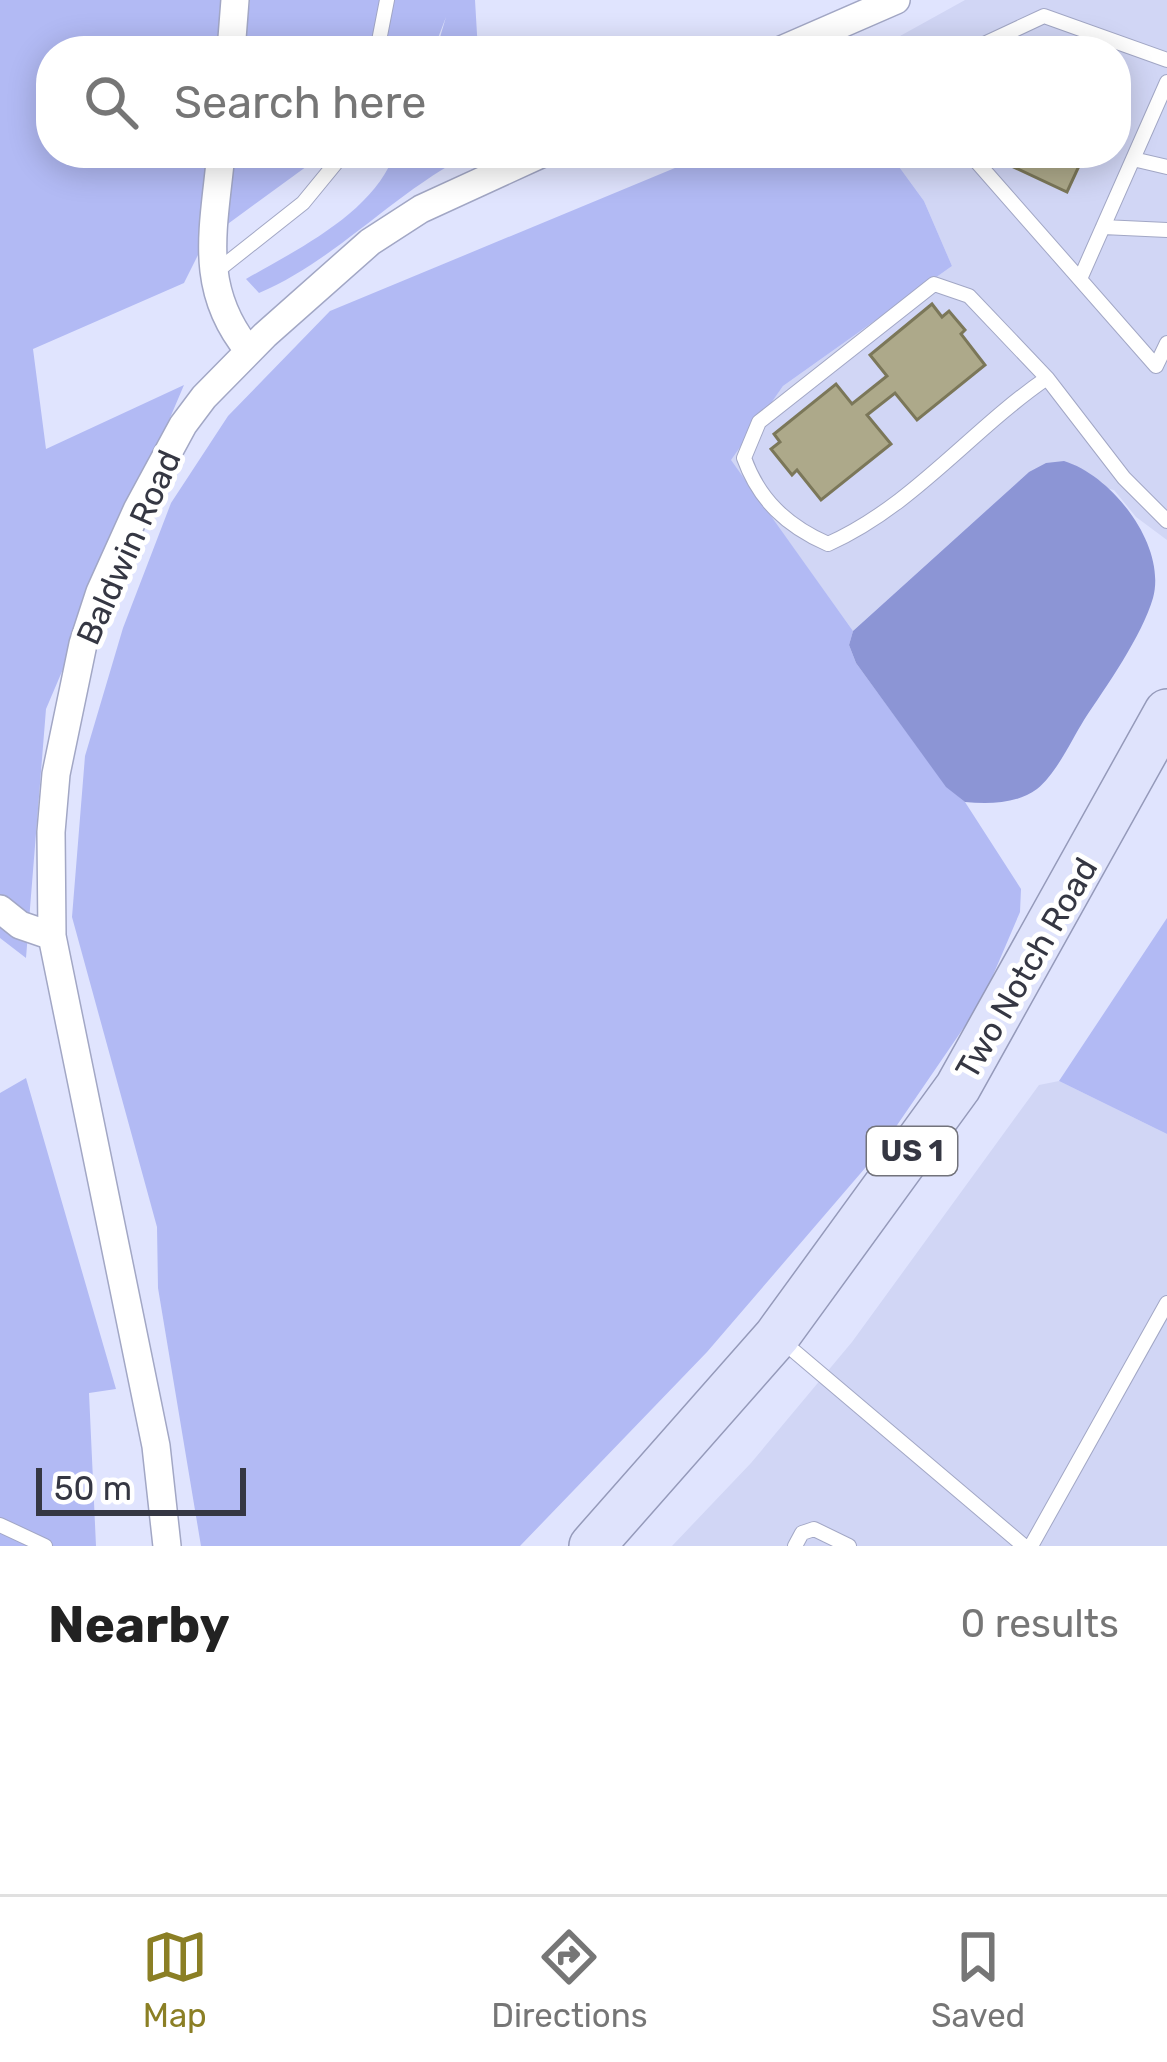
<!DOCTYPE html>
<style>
:root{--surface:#fff;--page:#f6f6f6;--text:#222;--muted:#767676;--line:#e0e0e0;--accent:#8b7f25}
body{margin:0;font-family:Rubik,sans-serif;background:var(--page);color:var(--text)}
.scale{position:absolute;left:36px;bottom:30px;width:210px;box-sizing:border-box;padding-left:12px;border:6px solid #353743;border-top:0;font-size:33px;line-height:42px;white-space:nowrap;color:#353743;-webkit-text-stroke:9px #fff;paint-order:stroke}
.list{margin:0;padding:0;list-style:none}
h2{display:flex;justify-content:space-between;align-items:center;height:156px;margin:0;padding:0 48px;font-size:51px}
h2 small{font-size:39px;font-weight:400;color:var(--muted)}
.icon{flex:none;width:66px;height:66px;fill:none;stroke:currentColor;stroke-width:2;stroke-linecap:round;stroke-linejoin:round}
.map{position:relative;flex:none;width:1167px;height:1546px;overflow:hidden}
.search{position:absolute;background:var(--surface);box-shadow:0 6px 30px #0003;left:36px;right:36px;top:36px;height:132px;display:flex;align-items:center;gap:30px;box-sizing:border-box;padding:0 42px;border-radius:48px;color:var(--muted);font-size:45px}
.sheet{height:348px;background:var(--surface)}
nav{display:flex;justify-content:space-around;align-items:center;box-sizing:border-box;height:168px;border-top:3px solid var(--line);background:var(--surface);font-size:33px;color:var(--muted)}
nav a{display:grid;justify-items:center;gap:6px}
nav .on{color:var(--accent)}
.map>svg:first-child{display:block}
</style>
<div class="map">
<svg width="1167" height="1546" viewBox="0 0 1167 1546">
<rect width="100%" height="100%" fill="#e0e4fe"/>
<!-- built -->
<path fill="#d1d6f5" d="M 965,0 L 1167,0 L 1167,540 L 1136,517 L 1114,490 L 1029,472 L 853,631 L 730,460 L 783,386 L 952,266 L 924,201 L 889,153 L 1116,153 L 1116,51 L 873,51 Z
M 1059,1081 L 1167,1134 L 1167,1546 L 672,1546 L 751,1463 L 852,1342 L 1039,1085 Z"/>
<!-- green -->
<path fill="#b2baf4" d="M 0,0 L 223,0 L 219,51 L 51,51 L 51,153 L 209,153 L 200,251 L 184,283 L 33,349 L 46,449 L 184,385 L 46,709 L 26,958 L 0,938 Z
M 250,0 L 475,0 L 478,51 L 436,51 L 446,17 L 433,51 L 244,51 Z
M 233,153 L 325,153 L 225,226 Z
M 376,153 L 472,153 C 395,191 337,260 259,293 L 246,279 C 298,249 369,215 393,158 Z
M 711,153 L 889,153 L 924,201 L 952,266 L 783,386 L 731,460 L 853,631 L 849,645 L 856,663 L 946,786 L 965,802 L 1021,889 L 1020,912 L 982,1001 L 878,1153 L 707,1352 L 520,1546 L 201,1546 L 158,1288 L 157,1227 L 72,917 L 85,756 L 123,628 L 171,503 L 228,416 L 330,311 Z
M 1167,918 L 1167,1134 L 1059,1081 Z
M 26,1078 L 116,1389 L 89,1393 L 96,1546 L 0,1546 L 0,1093 Z"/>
<!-- water -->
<path fill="#8c95d5" d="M 1064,461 C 1113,476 1167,546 1153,598 C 1142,636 1106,687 1084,720 C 1071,741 1056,774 1037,789 C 1017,804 989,804 965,802 L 946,787 L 856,663 L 849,645 L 853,631 L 1029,472 L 1046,463 Z"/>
<!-- building -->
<path fill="#ada98a" stroke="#7b7759" stroke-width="3" d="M 1012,153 L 1085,153 L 1067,192 L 1007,164 Z
M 932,304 L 942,317 L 949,311 L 965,330 L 961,334 L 985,365 L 917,420 L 895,393 L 867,415 L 891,444 L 821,500 L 797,470 L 792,475 L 771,449 L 780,442 L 774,434 L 836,384 L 852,404 L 887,376 L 870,355 Z"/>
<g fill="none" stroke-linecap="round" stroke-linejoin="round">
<defs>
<path id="service" d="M 377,51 L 387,0
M 969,51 L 1044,16 L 1167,60
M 969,153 L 1156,366 L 1167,343
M 1133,159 L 1167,167
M 1103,227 L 1167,230
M 217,271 L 303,203 L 344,153
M 1080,279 L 1167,82
M 1047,378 C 971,430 913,506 828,544 C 787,526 759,500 744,458 L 759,422 L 934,284 L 969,296 L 1047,378 L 1124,478 L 1167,521
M 781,1340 L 1024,1546
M 0,1525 L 45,1546
M 795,1546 L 802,1533 L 814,1529 L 849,1546
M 1031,1546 L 1167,1303"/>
<path id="minor" d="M 231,51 L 235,0
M 779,51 L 896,0
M 221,153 C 214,228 197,288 249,351
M 0,909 L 20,925 L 52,936
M 167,1546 L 156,1446 L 52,936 L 51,832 L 56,774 L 83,644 L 100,592 L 137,510 L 183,425 L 204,397 L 265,335 L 370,242 L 421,209 L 543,153"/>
<path id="primary" d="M 592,1546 L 777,1336 L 958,1087 L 1167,712"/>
</defs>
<!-- service casing -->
<use href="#service" stroke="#a2a7c5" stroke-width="16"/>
<!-- minor casing -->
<use href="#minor" stroke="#a2a7c5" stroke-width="30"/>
<!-- primary casing -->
<use href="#primary" stroke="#959aba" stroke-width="48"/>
<!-- service -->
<use href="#service" stroke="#fff" stroke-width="14"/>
<!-- minor -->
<use href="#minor" stroke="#fff" stroke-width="27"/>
<!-- primary -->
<use href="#primary" stroke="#dfe3fc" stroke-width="45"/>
</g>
<g text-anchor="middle" stroke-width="10" stroke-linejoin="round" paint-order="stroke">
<!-- shield labels -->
<rect fill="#fff" stroke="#72737b" stroke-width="3" x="867" y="1127" width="90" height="48" rx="9"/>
<g font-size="30" font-weight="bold" fill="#353743">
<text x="912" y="1161">US 1</text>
</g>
<!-- street labels -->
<g font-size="33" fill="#353743" stroke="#fff">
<text transform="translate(128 547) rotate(-66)" y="12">Baldwin Road</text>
<text transform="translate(1026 968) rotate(-60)" y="12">Two Notch Road</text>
</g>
</g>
</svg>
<div class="scale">50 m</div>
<div class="search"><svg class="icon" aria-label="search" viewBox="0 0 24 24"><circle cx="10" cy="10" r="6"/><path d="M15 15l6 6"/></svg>Search here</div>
</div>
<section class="sheet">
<h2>Nearby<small>0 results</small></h2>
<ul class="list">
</ul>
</section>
<nav>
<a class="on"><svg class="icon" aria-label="map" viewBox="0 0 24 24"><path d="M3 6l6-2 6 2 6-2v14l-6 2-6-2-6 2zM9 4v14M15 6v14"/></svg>Map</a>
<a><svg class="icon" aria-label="directions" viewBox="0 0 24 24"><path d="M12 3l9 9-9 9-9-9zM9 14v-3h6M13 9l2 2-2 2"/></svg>Directions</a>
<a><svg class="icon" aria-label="saved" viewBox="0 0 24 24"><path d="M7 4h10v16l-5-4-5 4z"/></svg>Saved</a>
</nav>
